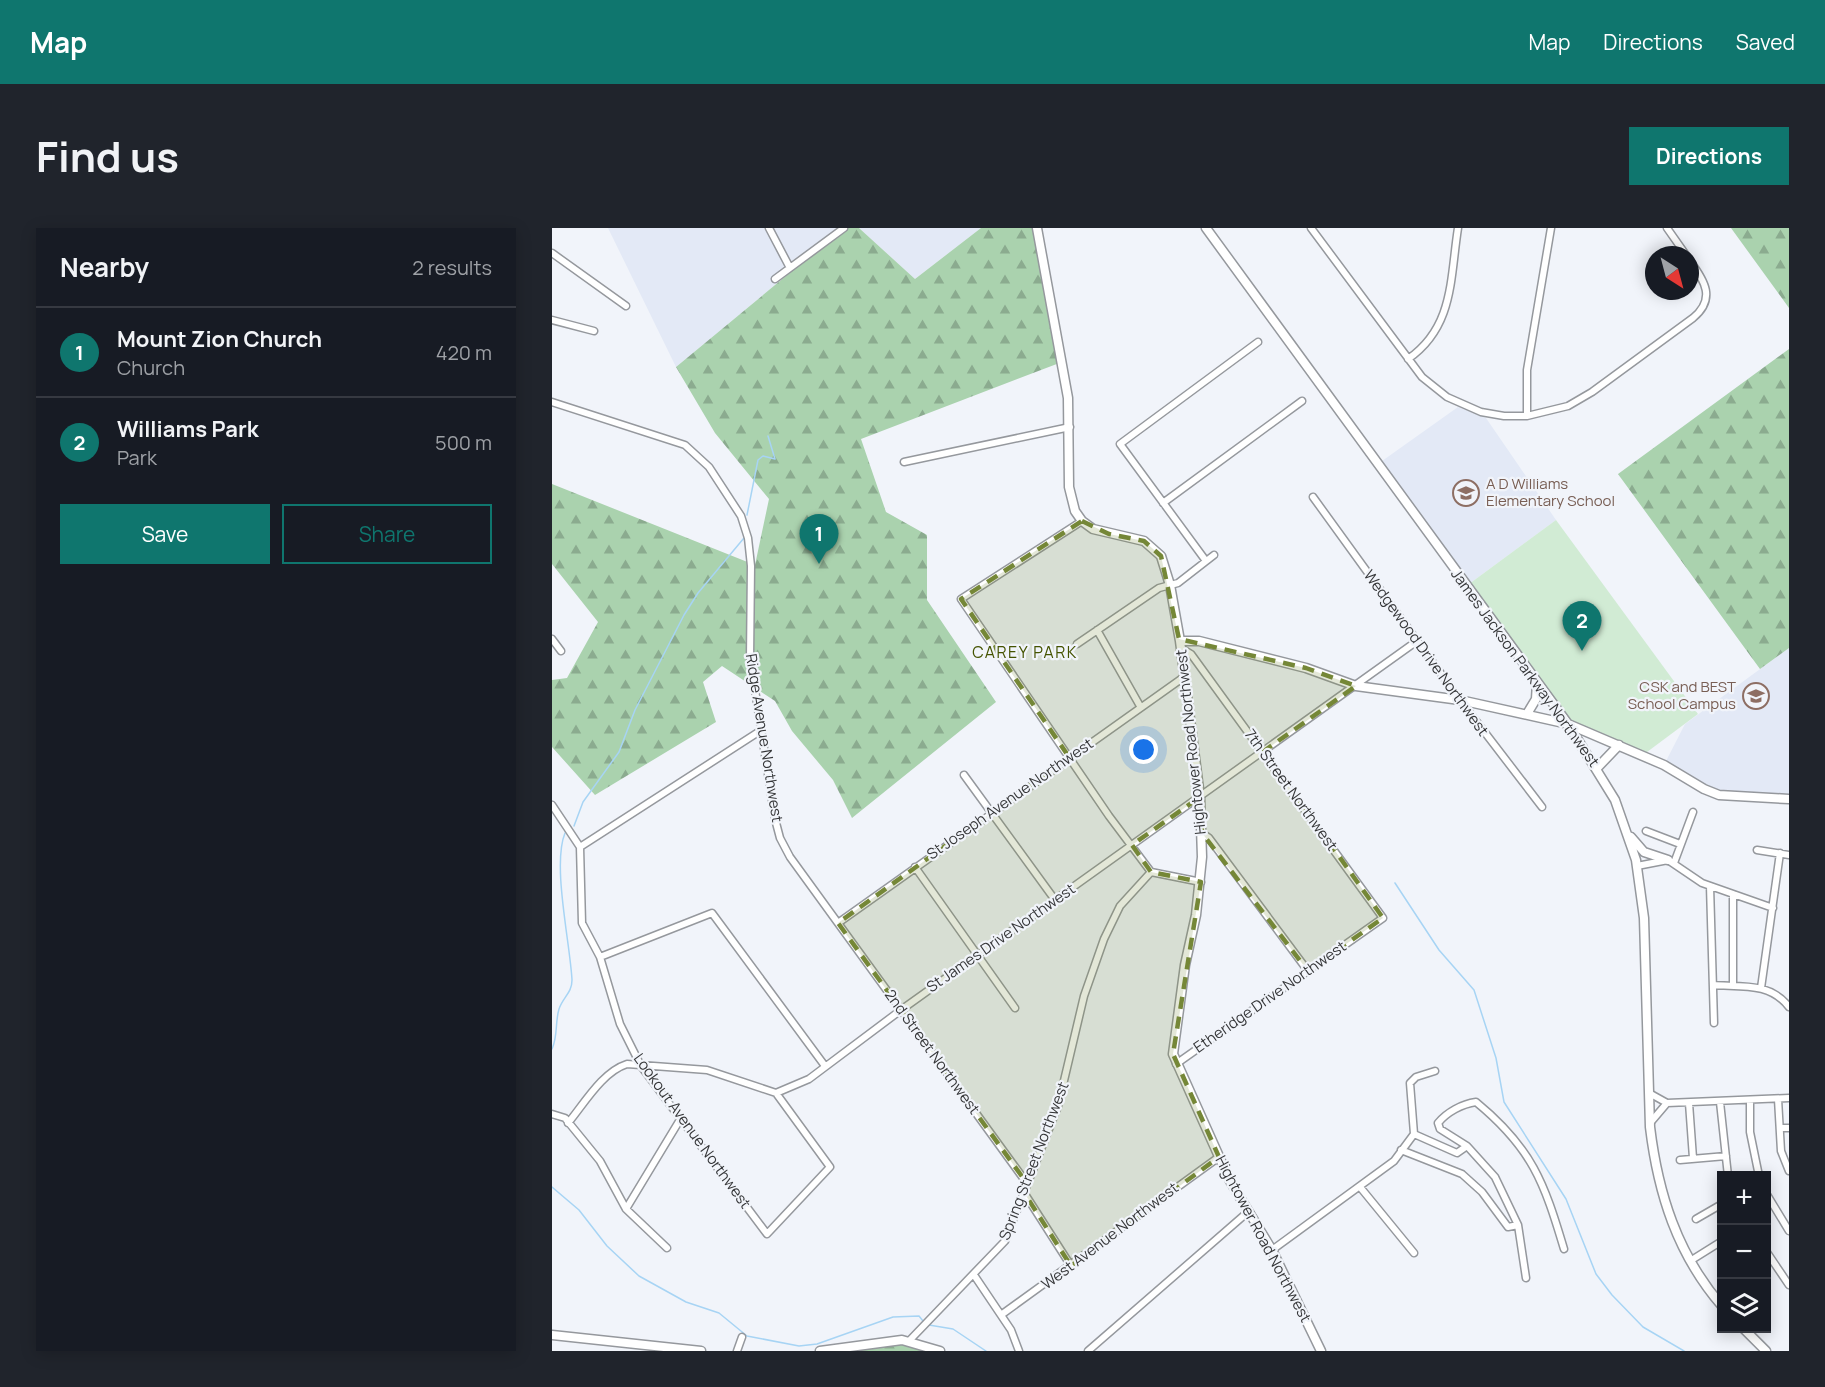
<!DOCTYPE html>
<meta charset="utf-8">
<style>
:root{--surface:#171b24;--page:#20242c;--text:#f1f3f6;--muted:#9ea1a6;--line:#363941;--accent:#0f766e}
body{margin:0;font-family:Manrope,sans-serif;background:var(--page);color:var(--text)}
.controls{position:absolute;right:18px;bottom:18px;display:grid;overflow:hidden;border-radius:0px;box-shadow:0 3px 15px #0003}
.controls button{width:54px;height:54px;display:grid;place-items:center;padding:0;border:0;border-bottom:2px solid var(--line);background:var(--surface);color:var(--text);font:30px sans-serif}
.compass{position:absolute;left:1093px;top:18px;width:54px;height:54px;border-radius:50%;background:var(--surface);box-shadow:0 3px 15px #0003;rotate:144deg}
.you{position:absolute;left:592px;top:522px;width:21px;height:21px;margin:-15px;border:4px solid #fff;border-radius:50%;background:#1a73e8;box-shadow:0 0 0 9px #1a73e833}
.badge{display:grid;place-items:center;width:39px;height:39px;border-radius:50%;background:var(--accent);color:#fff;font-size:20px;font-weight:700}
.pin{position:absolute;translate:-50% -50px;filter:drop-shadow(0 2px 3px #0008)}
.pin::after{content:'';position:absolute;top:32px;width:21px;height:18px;background:inherit;clip-path:polygon(0 0,100% 0,50% 100%)}
.list{margin:0;padding:0;list-style:none}
h2{display:flex;justify-content:space-between;align-items:center;height:78px;margin:0;padding:0 24px;font-size:26px}
h2 small{font-size:20px;font-weight:400;color:var(--muted)}
.list li{display:grid;grid-template-columns:39px 1fr auto;gap:18px;align-items:center;box-sizing:border-box;height:90px;padding:0 24px;border-top:2px solid var(--line)}
.list b{display:block;font-size:22px;white-space:nowrap}
.list p{margin:0;font-size:20px;white-space:nowrap;color:var(--muted)}
.list em{font-size:20px;font-style:normal;color:var(--muted)}
.actions{display:flex;gap:12px;padding:18px 24px}
.actions a{flex:1;padding:14px 0;border:2px solid var(--accent);border-radius:0px;text-align:center;font-size:21px;color:var(--accent)}
.actions .main{background:var(--accent);color:#fff}
.icon{flex:none;width:33px;height:33px;fill:none;stroke:currentColor;stroke-width:2;stroke-linecap:round;stroke-linejoin:round}
.map{position:relative;flex:none;width:1237px;height:1123px;overflow:hidden;border-radius:0px}
header{display:flex;align-items:center;gap:36px;box-sizing:border-box;height:84px;padding:0 30px;background:var(--accent);color:#fff}
header strong{font-size:28px}
nav{display:flex;gap:33px;margin-inline-start:auto;font-size:21px}
.intro{display:flex;align-items:center;justify-content:space-between;box-sizing:border-box;height:144px;padding:0 36px}
h1{margin:0;font-size:42px}
.button{padding:15px 27px;border-radius:0px;background:var(--accent);color:#fff;font-size:21px;font-weight:700}
main{display:flex;gap:36px;padding:0 36px}
aside{flex:1;background:var(--surface);border-radius:0px;box-shadow:0 3px 15px #0003}
.map>svg:first-child{display:block}
</style>
<header>
<strong>Map</strong>
<nav><a>Map</a><a>Directions</a><a>Saved</a></nav>
</header>
<div class="intro"><h1>Find us</h1><a class="button">Directions</a></div>
<main>
<aside>
<h2>Nearby<small>2 results</small></h2>
<ul class="list">
<li><span class="badge">1</span><div><b>Mount Zion Church</b><p>Church</p></div><em>420 m</em></li>
<li><span class="badge">2</span><div><b>Williams Park</b><p>Park</p></div><em>500 m</em></li>
</ul>
<div class="actions"><a class="main">Save</a><a>Share</a></div>
</aside>
<div class="map">
<svg width="1237" height="1123" viewBox="0 0 1237 1123">
<defs>
<pattern id="forest-firs" width="22" height="20" patternUnits="userSpaceOnUse" patternTransform="scale(1.5)"><rect width="22" height="20" fill="#aad2ae"/><path d="M5 1l3.5 6h-7zM16 11l3.5 6h-7z" fill="#8bab8f"/></pattern>
</defs>
<rect width="100%" height="100%" fill="#f1f4fa"/>
<!-- built -->
<path fill="#e3e9f6" d="M 56,0 L 292,0 L 124,139 Z
M 307,0 L 429,0 L 363,51 Z
M 906,179 L 934,190 L 1004,292 L 913,359 L 823,238 Z
M 1237,420 L 1237,571 L 1167,567 L 1112,537 L 1133,496 Z"/>
<!-- forest -->
<path fill="url(#forest-firs)" d="M 292,0 L 307,0 L 363,51 L 429,0 L 481,0 L 510,134 L 309,211 L 334,284 L 375,307 L 375,372 L 444,474 L 300,590 L 281,552 L 240,503 L 223,473 L 170,438 L 151,454 L 164,494 L 43,567 L 0,519 L 0,452 L 15,450 L 46,394 L 0,336 L 0,256 L 203,337 L 217,271 L 163,205 L 124,139 Z
M 1179,0 L 1237,0 L 1237,80 Z
M 1237,121 L 1237,420 L 1208,441 L 1066,246 Z
M 354,1110 L 385,1123 L 292,1123 Z"/>
<!-- park -->
<path fill="#d1ebd4" d="M 1004,292 L 1146,486 L 1091,527 L 1017,496 L 913,359 Z"/>
<g fill="none" stroke-linecap="round" stroke-linejoin="round">
<!-- stream -->
<path stroke="#a7d4f4" stroke-width="1.5" d="M 195,287 L 206,232 L 211,228 L 223,231 L 216,208
M 22,598 L 31,574 L 67,524 L 83,482 L 132,387 L 146,365 L 192,310
M 843,655 L 887,722 L 922,762 L 944,830 L 952,874 L 1014,971 L 1044,1046 L 1060,1067 L 1091,1099 L 1132,1123
M 0,821 C 6,808 3,794 7,781 C 11,769 20,765 20,752 C 18,714 0,637 13,605
M 0,959 L 27,982 L 55,1018 L 87,1048 L 134,1074 L 167,1085 L 195,1108 L 247,1118 L 265,1116 L 341,1089 L 367,1088 L 371,1093
M 377,1097 L 401,1101 L 434,1123"/>
<defs>
<path id="street" d="M 217,0 L 238,40
M 759,0 L 870,149 L 895,169 L 929,184 L 952,188 L 975,188 L 1016,178 L 1040,164 L 1141,90 C 1164,71 1153,53 1138,33
M 1115,0 L 1134,27
M 0,25 L 74,78
M 223,51 L 292,0
M 0,92 L 42,103
M 856,131 C 902,99 898,51 906,0
M 0,174 L 133,217 L 157,239 L 189,288 L 196,310 L 199,338 L 198,430 L 223,591 L 228,610 L 238,629 L 474,954
M 975,188 L 975,142 L 999,0
M 352,234 L 518,199
M 761,269 L 908,472 L 990,579
M 611,275 L 750,173
M 530,293 L 409,371 L 557,588 L 599,644
M 654,333 L 568,216 L 706,114
M 545,402 L 588,478
M 0,411 L 9,423
M 525,416 L 607,360 L 626,355 L 662,327
M 412,547 L 503,672
M 0,577 L 28,619 L 30,695 L 48,729 L 68,796 L 89,838 L 215,1006 L 278,939 L 224,865
M 1094,603 L 1128,616
M 650,605 L 657,610 L 756,743
M 28,619 L 208,503
M 1205,622 L 1237,627
M 1122,635 L 1141,584
M 1085,638 L 1116,632 L 1150,655 L 1221,680
M 363,639 L 463,780
M 1158,658 L 1162,795
M 1181,666 L 1181,758
M 286,695 L 632,449
M 48,729 L 160,685 L 273,838
M 1161,757 C 1189,759 1218,754 1237,779
M 1209,760 L 1228,625
M 624,836 L 831,690 L 639,426 L 629,420
M 1097,865 L 1115,875 L 1237,870
M 1226,871 L 1229,923 L 1237,943
M 1198,873 L 1198,904 L 1207,948
M 1168,874 L 1176,948
M 1137,875 L 1141,930
M 0,886 L 13,890 L 48,933 L 74,981 L 115,1020
M 16,895 C 32,876 50,844 75,836 L 155,842 L 224,865 L 257,851 L 349,782 L 865,413
M 1098,895 L 1115,875
M 1228,900 L 1237,900
M 862,906 L 905,925 L 915,918 L 943,949 L 966,997 L 974,1050
M 915,918 L 888,901 L 886,895 C 895,884 910,876 924,874 C 980,920 992,954 1012,1021
M 849,922 L 910,946 L 930,964 L 956,999 L 966,997
M 1128,932 L 1174,928
M 808,959 L 862,1025
M 471,963 L 519,1038
M 1214,965 L 1237,1003
M 74,981 L 129,890
M 1144,991 L 1170,976
M 720,1022 L 842,933 L 862,906 L 858,855 L 864,849 L 883,843
M 1214,1023 L 1237,1057
M 1138,1033 L 1170,1013
M 422,1047 L 459,1102 L 467,1123
M 449,1087 L 667,929
M 357,1113 L 453,1013 L 506,878 L 532,768 L 552,711 L 568,678 L 599,644 L 649,654
M 185,1123 L 190,1109
M 536,1123 L 697,983"/>
<path id="secondary" d="M 485,0 L 516,170 L 517,259 L 523,283 L 530,293 L 541,301 L 592,313 L 609,328 L 618,357 L 628,413 L 648,569 L 650,629 L 644,687 L 633,737 L 621,826 L 678,953 L 720,1022 L 769,1123
M 654,0 L 1016,496 L 1063,572 L 1084,632 L 1092,690 L 1098,899 C 1106,965 1125,1026 1170,1078
M 628,413 L 647,413 L 754,440 L 804,458 L 908,472 L 1016,496 L 1112,537 L 1152,561 L 1167,567 L 1237,571
M 975,486 L 984,471 L 985,455
M 1045,540 L 1067,517
M 1079,609 L 1092,624 L 1116,632
M 1191,1100 L 1214,1123
M 0,1107 L 149,1123
M 268,1123 L 350,1112 L 388,1123"/>
</defs>
<!-- street casing -->
<use href="#street" stroke="#95989d" stroke-width="9"/>
<!-- secondary casing -->
<use href="#secondary" stroke="#95989d" stroke-width="11"/>
<!-- street -->
<use href="#street" stroke="#fff" stroke-width="6"/>
<!-- secondary -->
<use href="#secondary" stroke="#fff" stroke-width="8"/>
</g>
<!-- marked area -->
<path fill="#758737" fill-opacity="0.2" stroke="#758737" stroke-width="4.5" stroke-dasharray="12 8" stroke-linejoin="round" d="M 530,293 L 557,306 L 592,313 L 609,328 L 627,411 L 754,440 L 804,458 L 712,523 L 831,690 L 756,743 L 650,605 L 648,569 L 580,617 L 599,644 L 649,654 L 621,826 L 667,929 L 519,1038 L 471,963 L 474,954 L 286,695 L 517,529 L 409,371 Z"/>
<!-- icons -->
<defs>
<symbol id="school-ring" viewBox="-11 -11 22 22"><circle r="9.5" fill="#f1f4fa" stroke="#8d6e63" stroke-width="1.5"/><path d="M0-5L7-2L0 1L-7-2ZM-4 1L0 2.5L4 1V4Q0 6-4 4Z" fill="#8d6e63"/></symbol>
</defs>
<g fill-rule="evenodd">
<use href="#school-ring" x="899" y="250" width="30" height="30"/>
<use href="#school-ring" x="1189" y="453" width="30" height="30"/>
</g>
<g text-anchor="middle" stroke-width="4.5" stroke-linejoin="round" paint-order="stroke">
<!-- education labels -->
<g font-size="15" fill="#785e54" stroke="#f1f4fa" text-anchor="start">
<text x="934" y="261">A D Williams<tspan x="934" dy="17">Elementary School</tspan></text>
<text x="1184" y="464" text-anchor="end">CSK and BEST<tspan x="1184" dy="17">School Campus</tspan></text>
</g>
<!-- street labels -->
<g font-size="15" fill="#363739" stroke="#f1f4fa">
<text transform="translate(874 425) rotate(54)" y="5">Wedgewood Drive Northwest</text>
<text transform="translate(973 440) rotate(54)" y="5">James Jackson Parkway Northwest</text>
<text transform="translate(212 510) rotate(81)" y="5">Ridge Avenue Northwest</text>
<text transform="translate(639 514) rotate(-96)" y="5">Hightower Road Northwest</text>
<text transform="translate(739 562) rotate(54)" y="5">7th Street Northwest</text>
<text transform="translate(458 571) rotate(-35)" y="5">St Joseph Avenue Northwest</text>
<text transform="translate(449 710) rotate(-35)" y="5">St James Drive Northwest</text>
<text transform="translate(718 769) rotate(-35)" y="5">Etheridge Drive Northwest</text>
<text transform="translate(380 824) rotate(54)" y="5">2nd Street Northwest</text>
<text transform="translate(140 903) rotate(54)" y="5">Lookout Avenue Northwest</text>
<text transform="translate(482 933) rotate(-69)" y="5">Spring Street Northwest</text>
<text transform="translate(558 1008) rotate(-37)" y="5">West Avenue Northwest</text>
<text transform="translate(711 1011) rotate(62)" y="5">Hightower Road Northwest</text>
</g>
<!-- neighbourhood labels -->
<g font-size="16" letter-spacing="1.5" fill="#445300" stroke="#f1f4fa">
<text x="473" y="430">CAREY PARK</text>
</g>
</g>
</svg>
<div class="controls">
<button>+</button>
<button>−</button>
<button><svg class="icon" aria-label="layers" viewBox="0 0 24 24"><path d="M12 4l9 5-9 5-9-5zM3 14l9 5 9-5"/></svg></button>
</div>
<svg class="compass" viewBox="-18 -18 36 36"><path d="M0-13l5 13h-10z" fill="#e53935"/><path d="M0 13l5-13h-10z" fill="#9ea1a6"/></svg>
<div class="you"></div>
<div class="pin badge" style="left:267px;top:336px">1</div>
<div class="pin badge" style="left:1030px;top:423px">2</div>
</div>
</main>
